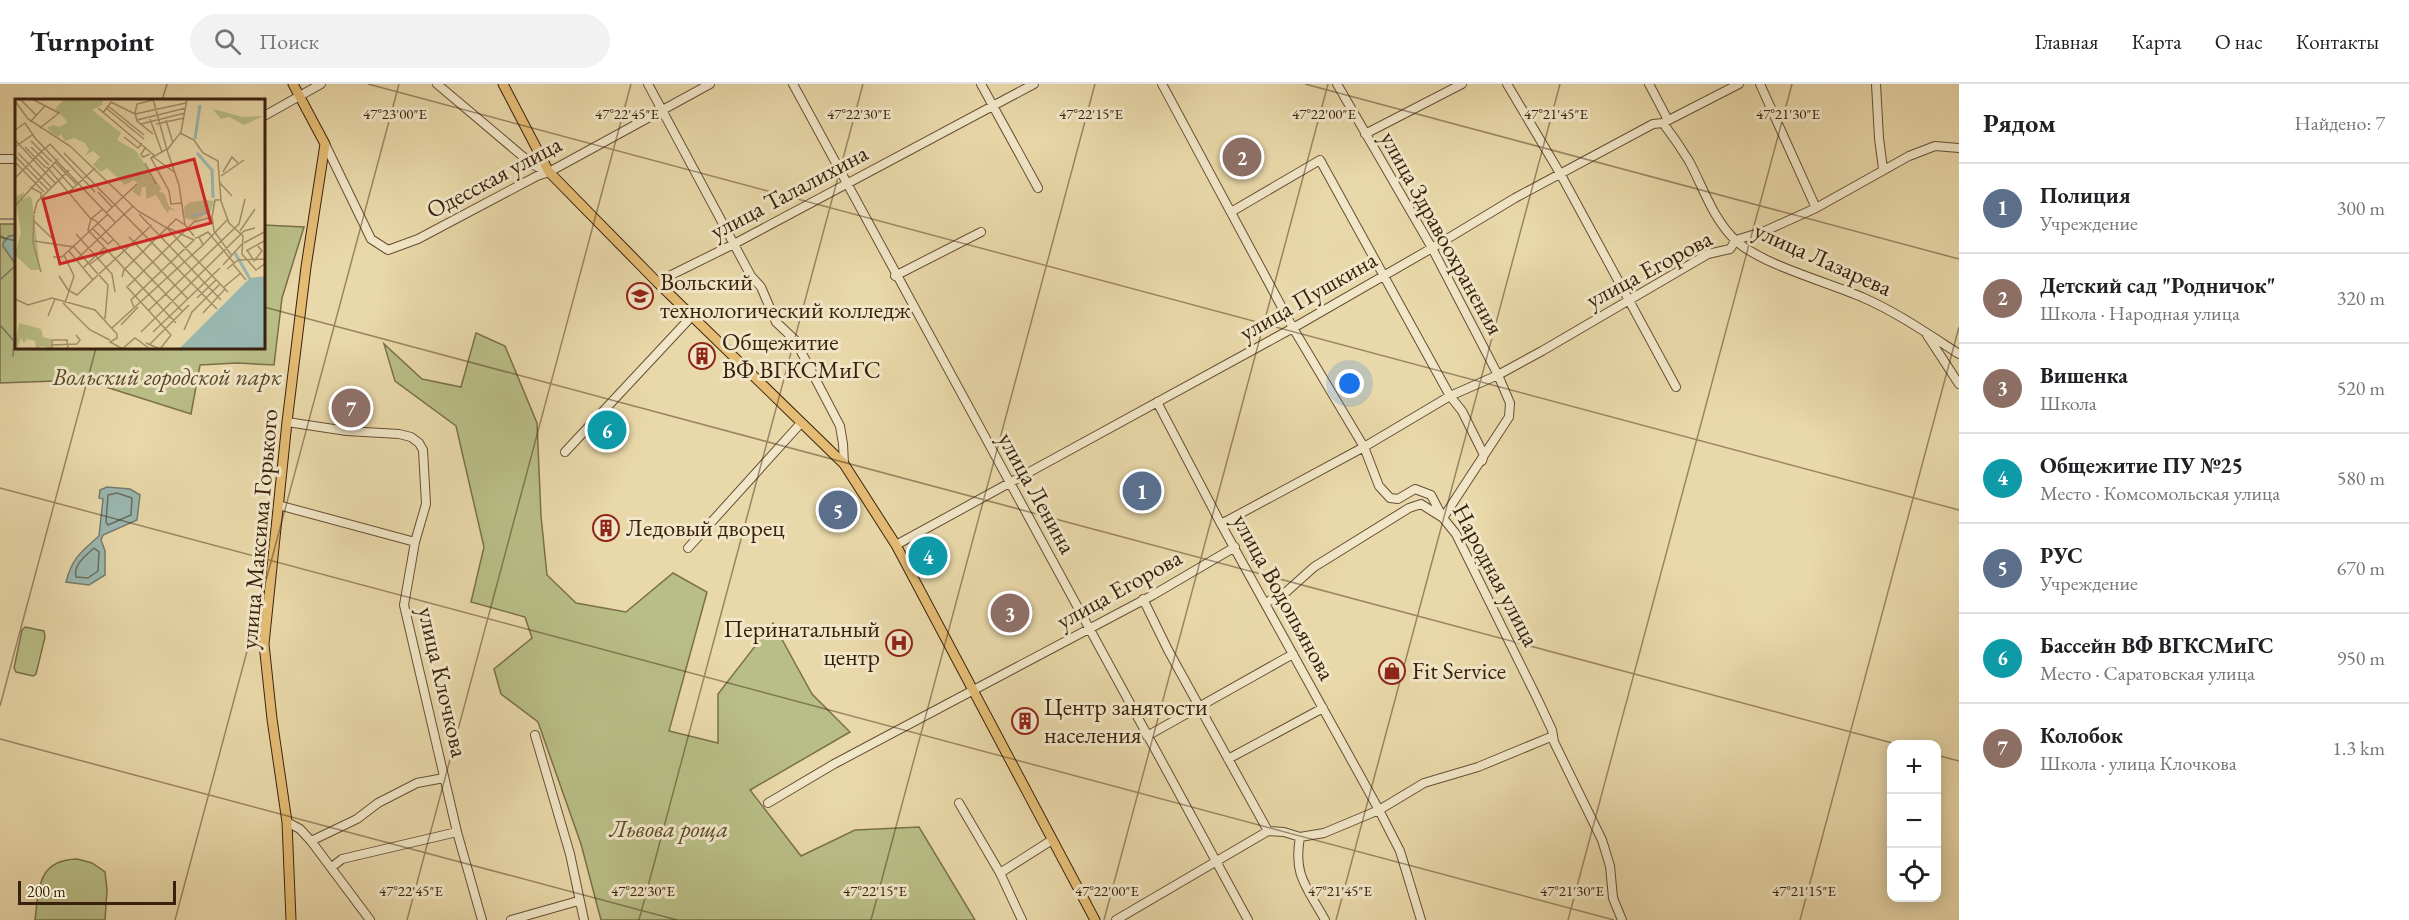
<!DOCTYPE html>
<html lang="ru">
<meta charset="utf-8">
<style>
:root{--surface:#fff;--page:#f2f2f2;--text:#202124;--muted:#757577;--line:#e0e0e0;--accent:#2563eb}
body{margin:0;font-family:"EB Garamond",serif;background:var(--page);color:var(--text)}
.controls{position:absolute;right:18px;bottom:18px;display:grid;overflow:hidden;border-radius:12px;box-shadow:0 3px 15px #0003}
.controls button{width:54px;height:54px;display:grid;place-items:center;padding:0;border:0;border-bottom:2px solid var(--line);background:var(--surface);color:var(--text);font:30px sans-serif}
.scale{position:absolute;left:18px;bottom:15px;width:158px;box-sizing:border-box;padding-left:6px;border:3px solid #3a210e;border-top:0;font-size:16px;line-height:21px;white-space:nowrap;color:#3a210e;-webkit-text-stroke:4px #f1e6c7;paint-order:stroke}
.you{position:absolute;left:1350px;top:300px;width:21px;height:21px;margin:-15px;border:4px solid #fff;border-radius:50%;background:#1a73e8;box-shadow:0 0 0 9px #1a73e833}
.badge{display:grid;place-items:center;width:39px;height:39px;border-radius:50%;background:var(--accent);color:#fff;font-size:20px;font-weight:700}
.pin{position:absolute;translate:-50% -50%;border:3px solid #fff;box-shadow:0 2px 6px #0006}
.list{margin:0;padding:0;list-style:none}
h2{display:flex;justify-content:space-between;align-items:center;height:78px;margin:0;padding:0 24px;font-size:26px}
h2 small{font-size:20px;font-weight:400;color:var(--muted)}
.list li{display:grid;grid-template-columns:39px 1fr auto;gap:18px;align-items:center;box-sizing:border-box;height:90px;padding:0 24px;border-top:2px solid var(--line)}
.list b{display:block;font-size:22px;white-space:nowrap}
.list p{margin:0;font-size:20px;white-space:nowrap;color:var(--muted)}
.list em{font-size:20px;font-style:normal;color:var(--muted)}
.icon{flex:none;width:33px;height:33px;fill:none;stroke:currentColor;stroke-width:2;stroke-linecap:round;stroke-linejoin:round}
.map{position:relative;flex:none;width:1959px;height:836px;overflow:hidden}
header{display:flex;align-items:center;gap:36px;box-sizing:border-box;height:84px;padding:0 30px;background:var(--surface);border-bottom:2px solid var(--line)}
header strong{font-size:28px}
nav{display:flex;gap:33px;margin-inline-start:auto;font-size:21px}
.search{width:420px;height:54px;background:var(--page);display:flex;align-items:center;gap:15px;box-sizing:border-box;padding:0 21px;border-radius:33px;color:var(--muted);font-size:22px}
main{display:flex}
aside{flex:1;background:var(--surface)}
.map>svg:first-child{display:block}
</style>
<header>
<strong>Turnpoint</strong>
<div class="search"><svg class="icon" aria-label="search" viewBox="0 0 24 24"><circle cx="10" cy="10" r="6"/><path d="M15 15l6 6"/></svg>Поиск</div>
<nav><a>Главная</a><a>Карта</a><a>О нас</a><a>Контакты</a></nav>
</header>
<main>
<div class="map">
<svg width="1959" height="836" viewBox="0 0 1959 836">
<rect width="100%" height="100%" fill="#e9d8a9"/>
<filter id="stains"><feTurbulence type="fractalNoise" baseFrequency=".00333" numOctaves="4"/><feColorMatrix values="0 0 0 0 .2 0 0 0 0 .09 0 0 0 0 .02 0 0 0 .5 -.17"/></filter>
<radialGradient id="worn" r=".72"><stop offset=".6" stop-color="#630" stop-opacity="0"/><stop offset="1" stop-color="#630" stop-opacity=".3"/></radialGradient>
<!-- green -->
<path fill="#b9be86" stroke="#7a704a" stroke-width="1.5" d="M 0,140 L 16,140 L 16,264 L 264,264 L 264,141 L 304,143 L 282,214 L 274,281 L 237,279 L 200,281 L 191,330 L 84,296 L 0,299 Z
M 476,249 L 505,262 L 537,339 L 541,432 L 547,491 L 576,519 L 626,528 L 673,489 L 707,508 L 669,647 L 718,659 L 718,610 L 773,539 L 812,610 L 850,648 L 750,706 L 801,772 L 855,746 L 919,743 L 975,836 L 601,836 L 581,760 L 538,638 L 501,610 L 494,585 L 532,554 L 525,533 L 471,518 L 484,463 L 456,342 L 395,297 L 384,260 L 422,295 L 461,303 Z
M 25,543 L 44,547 L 45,553 L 36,590 L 33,592 L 16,588 L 14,584 L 22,546 Z
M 77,775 L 92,779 L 105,788 L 107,806 L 105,836 L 35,836 C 39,805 37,776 77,775 Z"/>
<!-- water -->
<path fill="#9ab8b1" stroke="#747c70" stroke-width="1.5" d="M 16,151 L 16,181 L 3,162 L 3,159 L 9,152 Z
M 107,403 L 130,405 L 140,411 L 137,436 L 103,451 L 101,456 L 105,467 L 105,491 L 89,501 L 66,498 C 72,474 81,468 99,452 L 103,415 L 99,414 L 100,406 Z"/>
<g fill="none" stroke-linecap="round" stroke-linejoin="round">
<!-- shore -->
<path stroke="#6a6c60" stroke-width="1.5" d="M 117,409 L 132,414 L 131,431 L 108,441 L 106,438 L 108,411 Z
M 94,464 L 99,468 L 98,487 L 88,494 L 76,493 C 73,481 85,472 94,464 Z"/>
<!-- stream -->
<path stroke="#747c70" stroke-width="1.5" d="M 0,135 L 16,135
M 0,151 L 6,156
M 0,196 L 16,181
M 0,241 L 14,257 L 13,272"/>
<defs>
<path id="minor" d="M 437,0 L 533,81 L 549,88
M 648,0 L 751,192 L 761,203 L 776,238 L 795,256 L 840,342 L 843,360 L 844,380
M 793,0 L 1248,836
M 981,0 L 1038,104
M 1162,0 L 1293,244 L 1364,363 L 1379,402 L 1390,414 L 1398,415 L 1415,405 L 1431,411 L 1443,434 L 1456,450 L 1537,614 L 1552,646 L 1554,658 L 1602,756 L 1610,782 L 1613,814 L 1622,836
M 1507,0 L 1561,91 L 1676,303
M 1649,0 L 1668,36 L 1663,39 C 1672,51 1681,64 1689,77 C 1704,105 1712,133 1735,156 C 1762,181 1828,198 1864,214 C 1898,229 1928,250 1959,270
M 1760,0 L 1816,124
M 1876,0 L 1879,54 L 1883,85
M 264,32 L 321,0
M 1365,50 L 1462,0
M 325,60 L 371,155 L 388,166 L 418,155 L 537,92 L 549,88 L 710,0
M 0,75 L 16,75
M 1231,128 L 1320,76 L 1450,312 L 1462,327 L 1484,371 L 1482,377
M 895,192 L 981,148
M 657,198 L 734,160 L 1034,0
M 1927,251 L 1959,300
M 1157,318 L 1221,440 L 1379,726 L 1400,767 L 1421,836
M 287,338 L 347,347 L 399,350 L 411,353 L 419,359 L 423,366 L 426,420 L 415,458 L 404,521 L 457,748 L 482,836
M 565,368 L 692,232
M 278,421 L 415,458
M 1221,440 L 1364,363 L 1450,312 L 1498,291 L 1542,267 L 1708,170 L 1730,165 L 1736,156 L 1765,147 L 1816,124 L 1909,72 L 1935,62 L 1959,64
M 896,461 L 1293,244 L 1432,164 L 1515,114 L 1653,40 L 1663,39 L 1739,0
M 688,464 L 801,339
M 1143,515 L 1168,566 L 1268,747
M 1265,519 L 1285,509 L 1314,483 L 1409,424 L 1421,420 L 1443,434 L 1509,333 L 1510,319 L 1498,291 L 1432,164 L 1337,0
M 535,651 L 570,770 L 584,836
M 1147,652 L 1293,570
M 1228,675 L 1323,624
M 768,719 L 834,680 L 1153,511 L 1235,463
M 959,719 L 1000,789 L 1022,836
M 287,738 L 300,745 L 311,757 L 370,836
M 1268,747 L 1284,748 L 1300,753 L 1324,749 L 1379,726 L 1424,699 L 1478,683 L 1553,652
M 1300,753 C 1293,792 1307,803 1325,836
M 311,757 L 357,735 L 378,719 L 417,699 L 444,694
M 332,783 L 342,775 L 457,748
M 1000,789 L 1052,756
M 511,836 L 578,817
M 1116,836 L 1268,747"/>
<path id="major" d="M 503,0 L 549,88 L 657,198 L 844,380 L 896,461 L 1095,836
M 291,836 L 287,738 L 272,635 L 264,560 L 287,338 L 306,183 L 325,60 L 293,0"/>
</defs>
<!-- minor casing -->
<use href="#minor" stroke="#664f35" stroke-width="10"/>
<!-- major casing -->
<use href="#major" stroke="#3a210e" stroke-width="11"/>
<!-- minor -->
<use href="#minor" stroke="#f1e6c7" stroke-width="8"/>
<!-- major -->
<use href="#major" stroke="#e4bc74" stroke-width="9"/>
</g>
<!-- ticks -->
<path fill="none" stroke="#3a210e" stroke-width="1.5" stroke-opacity="0.45" d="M 368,0 L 1959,426M 1305,0 L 1959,175M 162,16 L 167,0M 0,153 L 16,157M 264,223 L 1896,660M 0,404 L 1614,836M 0,622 L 96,264M 0,655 L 677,836M 1936,671 L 1959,677M 175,836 L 399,0M 407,836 L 631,0M 639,836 L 863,0M 871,836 L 1095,0M 1104,836 L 1328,0M 1336,836 L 1560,0M 1568,836 L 1792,0M 1800,836 L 1959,243"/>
<!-- icons -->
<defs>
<symbol id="university-ring" viewBox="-11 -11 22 22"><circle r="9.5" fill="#f1e6c7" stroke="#8f2418" stroke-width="1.5"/><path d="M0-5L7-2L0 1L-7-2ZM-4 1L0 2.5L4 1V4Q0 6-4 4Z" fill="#8f2418"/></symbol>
<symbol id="building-ring" viewBox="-11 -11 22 22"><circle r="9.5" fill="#f1e6c7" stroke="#8f2418" stroke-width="1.5"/><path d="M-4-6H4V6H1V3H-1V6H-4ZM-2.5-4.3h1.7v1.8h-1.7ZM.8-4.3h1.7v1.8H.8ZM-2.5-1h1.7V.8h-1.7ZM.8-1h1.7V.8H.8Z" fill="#8f2418"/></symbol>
<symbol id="hospital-ring" viewBox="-11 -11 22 22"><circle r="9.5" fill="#f1e6c7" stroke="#8f2418" stroke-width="1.5"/><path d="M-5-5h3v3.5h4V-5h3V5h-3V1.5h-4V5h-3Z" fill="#8f2418"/></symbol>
<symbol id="shop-ring" viewBox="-11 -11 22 22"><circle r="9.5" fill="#f1e6c7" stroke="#8f2418" stroke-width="1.5"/><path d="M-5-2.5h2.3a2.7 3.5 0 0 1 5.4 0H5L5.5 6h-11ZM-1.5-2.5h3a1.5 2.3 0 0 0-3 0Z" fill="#8f2418"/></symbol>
</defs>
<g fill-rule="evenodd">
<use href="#university-ring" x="625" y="197" width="30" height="30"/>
<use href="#building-ring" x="687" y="257" width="30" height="30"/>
<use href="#building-ring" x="591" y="429" width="30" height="30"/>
<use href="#hospital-ring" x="884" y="544" width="30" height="30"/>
<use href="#shop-ring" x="1377" y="572" width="30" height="30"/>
<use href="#building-ring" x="1010" y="622" width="30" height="30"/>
</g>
<g text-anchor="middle" stroke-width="6" stroke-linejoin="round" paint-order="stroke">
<!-- street labels -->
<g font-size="24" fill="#3a210e" stroke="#f1e6c7">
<text transform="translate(494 93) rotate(-28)" y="8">Одесская улица</text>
<text transform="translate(789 108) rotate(-28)" y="8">улица Талалихина</text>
<text transform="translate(1442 149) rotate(61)" y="8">улица Здравоохранения</text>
<text transform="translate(1823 175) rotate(24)" y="8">улица Лазарева</text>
<text transform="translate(1649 185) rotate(-28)" y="8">улица Егорова</text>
<text transform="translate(1308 212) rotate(-30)" y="8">улица Пушкина</text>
<text transform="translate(1037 409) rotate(61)" y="8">улица Ленина</text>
<text transform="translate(259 445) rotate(-85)" y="8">улица Максима Горького</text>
<text transform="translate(1496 491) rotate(62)" y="8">Народная улица</text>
<text transform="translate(1119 505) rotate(-29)" y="8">улица Егорова</text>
<text transform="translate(1284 513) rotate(61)" y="8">улица Водопьянова</text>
<text transform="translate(443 598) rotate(77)" y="8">улица Клочкова</text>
</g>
<!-- poi labels -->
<g font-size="24" fill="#3a210e" stroke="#f1e6c7" text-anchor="start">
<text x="660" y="206">Вольский<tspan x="660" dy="28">технологический колледж</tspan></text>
<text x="722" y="266">Общежитие<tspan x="722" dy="28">ВФ ВГКСМиГС</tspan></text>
<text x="626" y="452">Ледовый дворец</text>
<text x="880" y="553" text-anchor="end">Перинатальный<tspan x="880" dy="28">центр</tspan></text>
<text x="1412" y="595">Fit Service</text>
<text x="1044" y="631">Центр занятости<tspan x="1044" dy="28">населения</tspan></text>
</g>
<!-- park labels -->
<g font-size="24" font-style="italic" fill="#5a482c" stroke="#f1e6c7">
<text x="167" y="301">Вольский городской парк</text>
<text x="669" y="753">Львова роща</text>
</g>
</g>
<!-- overview -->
<g transform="translate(15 15)">
<rect width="250" height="250" fill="#e9d8a9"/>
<path d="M 49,0 L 88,0 L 87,6 L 77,11 L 106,34 L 102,41 L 121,52 L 146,89 L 144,93 L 149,94 L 154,107 L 161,112 L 155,110 L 152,114 L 141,96 L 131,100 L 131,88 L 127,88 L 125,98 L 117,92 L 123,85 L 119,81 L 110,86 L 92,69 L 86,73 L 78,66 L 85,58 L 78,52 L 69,57 L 74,51 L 70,44 L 59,39 L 50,42 L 46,35 L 43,38 L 36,33 L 32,29 L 38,26 L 45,28 L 53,23 L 40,10 ZM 198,10 L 228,18 L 248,17 L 229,26 L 214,18 L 206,20 ZM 9,93 L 8,100 L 14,97 L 17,100 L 25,171 L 16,171 L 0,156 L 6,133 L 0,98 ZM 192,101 L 199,102 L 196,112 L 180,122 L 170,119 L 169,108 L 175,103 ZM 4,224 L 26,230 L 28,238 L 36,240 L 36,250 L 27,247 L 21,250 L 20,242 L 12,240 L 9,244 L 6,239 L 3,248 L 0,246 Z" fill="#b9be86"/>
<path d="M 250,177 L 250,250 L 164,250 L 235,179 Z" fill="#9ab8b1"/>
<path fill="none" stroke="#9ab8b1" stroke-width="3" d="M 180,40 L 185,6M 182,54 L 197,71 L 198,99M 176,117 L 195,113M 220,154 L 235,180"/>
<path fill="none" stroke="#a38f6b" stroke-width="1.5" d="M 5,0 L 21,16M 17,0 L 44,14 L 25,29M 138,0 L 152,51M 172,0 L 166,33 L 152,51 L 164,86 L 170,126 L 179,137M 138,1 L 122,5 L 120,14 L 122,22 L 138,35M 0,2 L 13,20 L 55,47 L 123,112 L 152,129 L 177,156 L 188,146 L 184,138 L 180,139M 93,7 L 129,36M 83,9 L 140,57M 91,9 L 129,40M 88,14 L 96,3 L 120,15 L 171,4M 135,20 L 147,53M 122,21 L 171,9M 151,21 L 158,44M 15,23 L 30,7M 126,25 L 170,14M 141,25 L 169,19M 0,31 L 10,24 L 20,39 L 100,123M 165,34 L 179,41 L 188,54 L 203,62 L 206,102 L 214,124 L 228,137 L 227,155 L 241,171 L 251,164M 109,38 L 123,49 L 127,44M 0,41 L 41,85M 16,42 L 37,63M 0,48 L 17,36M 10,48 L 31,69M 16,48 L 34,66M 131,48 L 126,55 L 128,58 L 135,55M 30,50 L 35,45 L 80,93M 152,50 L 136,59 L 154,92 L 156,105 L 167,104M 3,54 L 37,89M 49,54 L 202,210M 0,57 L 33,91M 137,57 L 159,73M 0,63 L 29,93M 40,63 L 62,86M 130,64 L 141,85M 37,66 L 58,89M 32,68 L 75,119 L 81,122 L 168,213M 208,73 L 217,58 L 223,64M 206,77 L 229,61M 0,79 L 30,49M 204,83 L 217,97M 15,88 L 26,94 L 26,100M 54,93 L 80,69M 83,93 L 97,108M 0,107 L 43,60M 88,110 L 76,120 L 73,131 L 161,224M 91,114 L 122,85M 19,115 L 22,103 L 54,71M 124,115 L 206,201M 19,116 L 18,144 L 26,173M 197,118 L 199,132 L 217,157M 18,121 L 40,142M 78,130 L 93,145 L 99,140M 225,132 L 240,110M 61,135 L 97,175 L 100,193M 114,138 L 173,200M 184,138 L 193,133 L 219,164M 19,142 L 59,148 L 83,175M 229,144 L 251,132M 188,146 L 213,120M 232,151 L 239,162 L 247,152 L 243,147M 54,152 L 78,181M 231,152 L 251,141M 49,156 L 59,177 L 50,204M 38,158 L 47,158 L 93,115M 61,161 L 118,107M 75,165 L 93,152M 218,165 L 231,181M 208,166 L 227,145M 68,169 L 90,148M 212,170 L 223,161 L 251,160M 84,175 L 137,126M 84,176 L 93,186 L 90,220M 44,177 L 53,191 L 62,196 L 83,176M 107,178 L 109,171 L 161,120 L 170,126M 209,188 L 226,174M 182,199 L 201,181M 0,200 L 13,206 L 37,199 L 80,211 L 102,235 L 102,239 L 95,243 L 108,250M 48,204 L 75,231 L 95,241M 119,208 L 116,201 L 179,141 L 153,129M 133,212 L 224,125 L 230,100M 188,214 L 210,190M 33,217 L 40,200M 106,226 L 123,208M 97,229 L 177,156 L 213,193M 169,231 L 177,213 L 205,185M 126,233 L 229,132 L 240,129M 138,233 L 205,169M 131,244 L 145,250 L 156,236 L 112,188 L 179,123 L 197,118 L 200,101 L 206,101M 135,245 L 174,206M 37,246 L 62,245 L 65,241 L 61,236M 37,250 L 37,241 L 52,241 L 53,250M 107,250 L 120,239 L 135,250"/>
<path fill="#d62828" fill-opacity="0.15" stroke="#d62828" stroke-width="3" d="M 179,60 L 196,124 L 45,165 L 28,100 Z"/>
<rect width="250" height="250" fill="none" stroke="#3a210e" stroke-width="3"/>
</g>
<g font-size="15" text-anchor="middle" fill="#3a210e" stroke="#f1e6c7" stroke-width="6" stroke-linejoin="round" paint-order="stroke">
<text x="395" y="35">47°23'00"E</text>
<text x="627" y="35">47°22'45"E</text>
<text x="859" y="35">47°22'30"E</text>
<text x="1091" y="35">47°22'15"E</text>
<text x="1324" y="35">47°22'00"E</text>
<text x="1556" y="35">47°21'45"E</text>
<text x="1788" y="35">47°21'30"E</text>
<text x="411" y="812">47°22'45"E</text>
<text x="643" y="812">47°22'30"E</text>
<text x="875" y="812">47°22'15"E</text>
<text x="1107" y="812">47°22'00"E</text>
<text x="1340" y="812">47°21'45"E</text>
<text x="1572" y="812">47°21'30"E</text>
<text x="1804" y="812">47°21'15"E</text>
</g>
<rect width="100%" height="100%" filter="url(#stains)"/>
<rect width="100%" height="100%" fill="url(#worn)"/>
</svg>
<div class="controls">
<button>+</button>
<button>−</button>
<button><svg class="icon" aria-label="locate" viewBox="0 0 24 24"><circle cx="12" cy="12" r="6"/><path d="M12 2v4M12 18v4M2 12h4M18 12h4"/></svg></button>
</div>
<div class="scale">200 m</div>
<div class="you"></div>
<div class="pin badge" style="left:1142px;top:407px;background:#5c6f8a">1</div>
<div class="pin badge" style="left:1242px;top:73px;background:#8d6e63">2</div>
<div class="pin badge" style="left:1010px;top:529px;background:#8d6e63">3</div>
<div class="pin badge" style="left:928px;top:472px;background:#0f9aa8">4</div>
<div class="pin badge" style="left:838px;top:426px;background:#5c6f8a">5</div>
<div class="pin badge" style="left:607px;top:346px;background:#0f9aa8">6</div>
<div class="pin badge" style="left:351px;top:324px;background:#8d6e63">7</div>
</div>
<aside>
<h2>Рядом<small>Найдено: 7</small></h2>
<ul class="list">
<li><span class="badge" style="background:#5c6f8a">1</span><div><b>Полиция</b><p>Учреждение</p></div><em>300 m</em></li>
<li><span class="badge" style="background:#8d6e63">2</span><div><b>Детский сад &quot;Родничок&quot;</b><p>Школа · Народная улица</p></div><em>320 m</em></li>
<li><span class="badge" style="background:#8d6e63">3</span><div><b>Вишенка</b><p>Школа</p></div><em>520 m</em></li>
<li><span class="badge" style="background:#0f9aa8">4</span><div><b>Общежитие ПУ №25</b><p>Место · Комсомольская улица</p></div><em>580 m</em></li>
<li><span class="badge" style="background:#5c6f8a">5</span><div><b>РУС</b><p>Учреждение</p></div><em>670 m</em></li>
<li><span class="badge" style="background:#0f9aa8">6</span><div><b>Бассейн ВФ ВГКСМиГС</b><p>Место · Саратовская улица</p></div><em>950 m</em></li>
<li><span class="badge" style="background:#8d6e63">7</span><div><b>Колобок</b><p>Школа · улица Клочкова</p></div><em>1.3 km</em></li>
</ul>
</aside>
</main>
